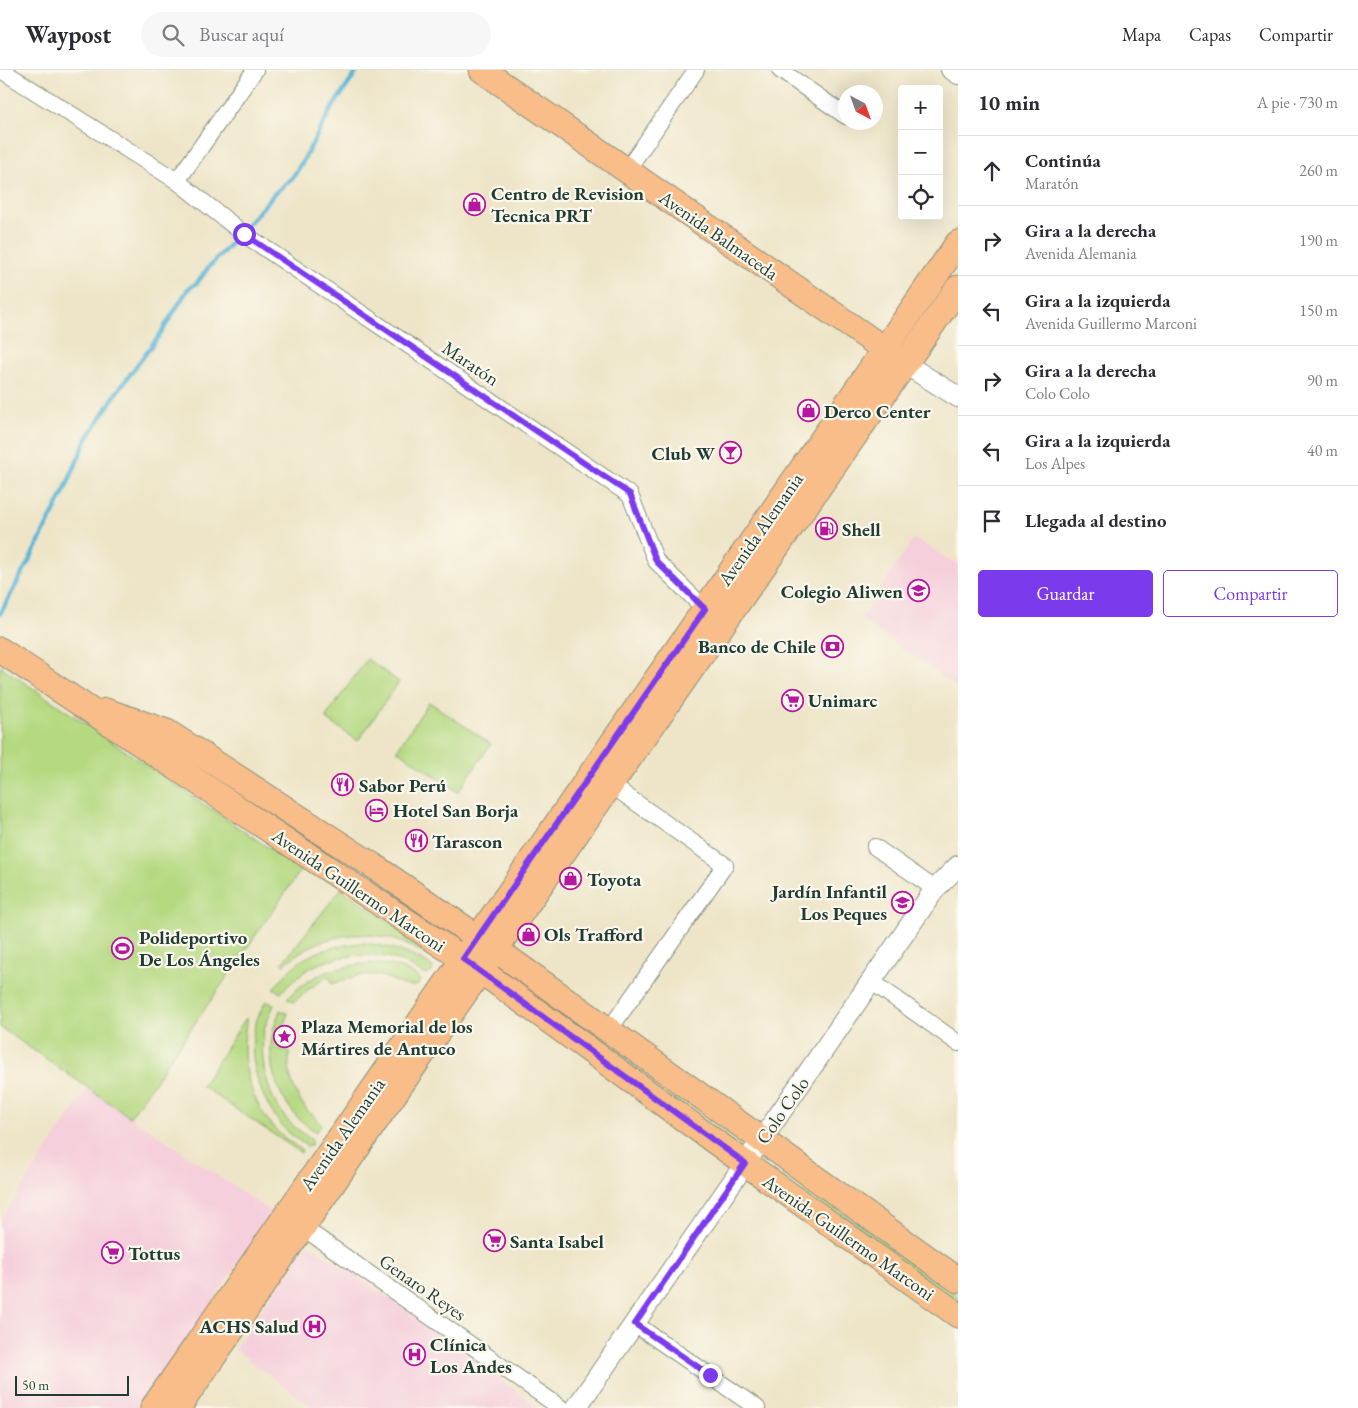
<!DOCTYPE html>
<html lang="es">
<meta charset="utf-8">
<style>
:root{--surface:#fff;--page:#f7f7f7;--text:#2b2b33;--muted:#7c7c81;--line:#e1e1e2;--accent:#7c3aed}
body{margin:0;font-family:"EB Garamond",serif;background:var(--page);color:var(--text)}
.controls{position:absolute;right:15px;top:15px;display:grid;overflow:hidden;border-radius:5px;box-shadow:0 5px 20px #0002}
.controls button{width:45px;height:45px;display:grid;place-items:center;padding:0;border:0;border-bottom:1px solid var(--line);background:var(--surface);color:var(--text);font:25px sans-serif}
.compass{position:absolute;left:838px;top:15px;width:45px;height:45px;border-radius:50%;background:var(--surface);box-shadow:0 5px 20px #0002;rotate:139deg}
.scale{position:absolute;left:15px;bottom:12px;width:114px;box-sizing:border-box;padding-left:5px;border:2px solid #1f3d34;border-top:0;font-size:14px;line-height:18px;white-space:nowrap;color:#1f3d34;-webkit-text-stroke:4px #fbf7ec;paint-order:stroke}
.stop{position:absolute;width:15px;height:15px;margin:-11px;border:4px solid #7c3aed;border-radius:50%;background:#fff}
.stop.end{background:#7c3aed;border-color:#fff;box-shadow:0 1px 5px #0008}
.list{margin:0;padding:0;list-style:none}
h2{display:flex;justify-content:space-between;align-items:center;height:65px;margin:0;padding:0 20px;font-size:21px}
h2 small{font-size:16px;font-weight:400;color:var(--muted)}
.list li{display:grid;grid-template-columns:32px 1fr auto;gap:15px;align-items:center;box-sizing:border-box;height:70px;padding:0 20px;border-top:1px solid var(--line)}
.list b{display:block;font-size:19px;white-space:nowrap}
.list p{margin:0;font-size:16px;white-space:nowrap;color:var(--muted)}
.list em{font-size:16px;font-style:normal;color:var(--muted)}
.actions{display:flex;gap:10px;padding:15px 20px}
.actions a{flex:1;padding:11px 0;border:1px solid var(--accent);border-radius:5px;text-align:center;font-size:18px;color:var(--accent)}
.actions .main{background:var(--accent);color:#fff}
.icon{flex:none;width:28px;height:28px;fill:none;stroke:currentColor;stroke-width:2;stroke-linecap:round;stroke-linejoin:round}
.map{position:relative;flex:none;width:958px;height:1338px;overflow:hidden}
header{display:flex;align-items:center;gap:30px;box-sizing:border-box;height:70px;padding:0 25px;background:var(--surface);border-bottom:1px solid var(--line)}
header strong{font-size:24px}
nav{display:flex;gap:28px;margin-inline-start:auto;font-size:18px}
.search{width:350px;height:45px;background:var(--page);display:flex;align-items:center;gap:12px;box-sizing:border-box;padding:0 18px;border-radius:28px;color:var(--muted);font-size:19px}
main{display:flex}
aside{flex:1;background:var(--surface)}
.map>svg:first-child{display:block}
</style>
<header>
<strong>Waypost</strong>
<div class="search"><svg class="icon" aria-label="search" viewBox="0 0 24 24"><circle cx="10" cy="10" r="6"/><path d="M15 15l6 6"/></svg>Buscar aquí</div>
<nav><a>Mapa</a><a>Capas</a><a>Compartir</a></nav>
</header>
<main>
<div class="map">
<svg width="958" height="1338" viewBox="0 0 958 1338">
<rect width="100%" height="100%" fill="#fbf7ec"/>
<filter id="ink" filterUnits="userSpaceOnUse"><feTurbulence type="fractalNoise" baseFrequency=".02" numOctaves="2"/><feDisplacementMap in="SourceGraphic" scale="10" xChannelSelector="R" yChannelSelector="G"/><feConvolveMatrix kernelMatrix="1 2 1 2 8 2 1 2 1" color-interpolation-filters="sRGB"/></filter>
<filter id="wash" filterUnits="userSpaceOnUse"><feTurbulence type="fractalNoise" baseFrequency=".0096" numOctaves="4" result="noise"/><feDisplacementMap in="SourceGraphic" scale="20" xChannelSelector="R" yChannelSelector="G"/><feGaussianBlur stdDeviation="1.12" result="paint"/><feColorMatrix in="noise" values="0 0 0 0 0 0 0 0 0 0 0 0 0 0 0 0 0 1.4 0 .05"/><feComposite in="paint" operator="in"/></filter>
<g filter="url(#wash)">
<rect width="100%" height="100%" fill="#eee5c8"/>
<!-- built -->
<path fill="#f5cfdb" d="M 914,468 L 955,493 L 958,489 L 958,618 L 861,549 Z
M 88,1018 L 273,1143 L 139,1338 L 0,1338 L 0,1151 Z
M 308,1174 L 395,1232 L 540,1338 L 314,1338 L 234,1279 Z"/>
<!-- green -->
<path fill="#b5d981" stroke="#6a8b5a" d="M 367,589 L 399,612 L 358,671 L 325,648 Z
M 0,596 L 301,800 L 130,1047 L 0,957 Z
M 429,632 L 491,674 L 458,722 L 397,680 Z
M 341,819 L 440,887 L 438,891 C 423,883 408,874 392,869 C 355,858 312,868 284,895 L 282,893 Z
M 364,873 C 390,876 411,883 433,897 L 432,902 L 428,904 L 424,904 C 414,898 404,892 393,889 C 367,881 334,886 310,898 C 299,904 290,914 281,923 L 273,918 C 280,912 285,904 292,898 C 311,880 339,875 364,873 Z
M 369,893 C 386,894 410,897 421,911 L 418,915 C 404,920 390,906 376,905 C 361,903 346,909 332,914 L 329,906 L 310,918 L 294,932 L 287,928 C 316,901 332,899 369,893 Z
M 266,931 L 274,935 C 271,943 266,952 264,960 C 259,991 267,1027 288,1051 C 295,1058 304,1064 312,1070 L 311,1075 L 307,1076 C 299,1071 292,1066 285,1059 C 262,1035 246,989 255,956 C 257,947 262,939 266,931 Z
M 280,940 L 288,944 L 281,961 L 280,979 L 289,981 C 288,1006 292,1020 307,1040 C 312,1045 318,1048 321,1055 L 316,1062 C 283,1042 264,1000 273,962 C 274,954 278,947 280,940 Z
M 245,949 L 247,949 C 238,989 250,1036 280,1064 C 287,1070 295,1075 302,1080 L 301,1083 L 202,1016 Z
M 785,1101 L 958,1226 L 958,1237 L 780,1110 Z"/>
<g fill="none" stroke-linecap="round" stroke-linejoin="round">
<!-- stream -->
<path stroke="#58b6d7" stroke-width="4.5" d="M 244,159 L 274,124 L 293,107 L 303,91 L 330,41 L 358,0
M 0,544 L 31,487 L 63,424 L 86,370 L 117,322 L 161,263 L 188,219 L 197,213 L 208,198 L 239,165"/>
</g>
</g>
<g filter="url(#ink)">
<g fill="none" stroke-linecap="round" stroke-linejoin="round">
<defs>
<path id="minor" d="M 1,0 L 177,111 L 244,164 L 630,425 L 656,491 L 705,539
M 780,0 L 846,46
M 949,0 L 958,6
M 627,100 L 696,0
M 177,111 L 255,0
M 875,777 L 935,819
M 871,911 L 958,973
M 609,960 L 725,795 L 611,715
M 295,1152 L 561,1338
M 635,1254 L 757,1338"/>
<path id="tertiary" d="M 905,294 L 958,327
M 576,1338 L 935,819 L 958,796"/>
<path id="primary" d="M 482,0 L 897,288
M 0,580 L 481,901 L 717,1073 L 958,1245
M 106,641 L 167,662 L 372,795 L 502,884 L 958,1210
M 153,1338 L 958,173
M 178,1338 L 402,1013 L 958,218"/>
</defs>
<!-- minor casing -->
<use href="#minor" stroke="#86917e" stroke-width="18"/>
<!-- tertiary casing -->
<use href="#tertiary" stroke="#86917e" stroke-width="22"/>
<!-- primary casing -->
<use href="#primary" stroke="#86917e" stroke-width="27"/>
<!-- minor -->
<use href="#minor" stroke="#fff" stroke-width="16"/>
<!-- tertiary -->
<use href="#tertiary" stroke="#fff" stroke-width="20"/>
<!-- primary -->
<use href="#primary" stroke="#f8bd89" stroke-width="25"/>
</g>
</g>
<g fill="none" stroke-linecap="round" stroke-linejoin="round" filter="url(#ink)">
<!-- route -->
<path stroke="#7c3aed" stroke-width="6" d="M 244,164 L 630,424 L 656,491 L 705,539 L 463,889 L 745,1093 L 635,1254 L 710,1305"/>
</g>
<!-- icons -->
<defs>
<symbol id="shop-ring" viewBox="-11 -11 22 22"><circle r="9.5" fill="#fbf7ec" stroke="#b5179e" stroke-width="1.5"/><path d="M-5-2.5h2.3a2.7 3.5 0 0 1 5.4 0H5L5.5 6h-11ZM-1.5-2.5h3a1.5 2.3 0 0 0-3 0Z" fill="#b5179e"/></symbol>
<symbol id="bar-ring" viewBox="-11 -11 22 22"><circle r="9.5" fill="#fbf7ec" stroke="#b5179e" stroke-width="1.5"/><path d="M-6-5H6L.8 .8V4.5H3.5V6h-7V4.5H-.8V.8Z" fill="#b5179e"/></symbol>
<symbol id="fuel-ring" viewBox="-11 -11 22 22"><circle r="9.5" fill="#fbf7ec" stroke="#b5179e" stroke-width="1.5"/><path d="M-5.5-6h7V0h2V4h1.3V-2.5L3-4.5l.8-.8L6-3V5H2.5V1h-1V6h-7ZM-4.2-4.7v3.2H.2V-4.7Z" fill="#b5179e"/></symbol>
<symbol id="school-ring" viewBox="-11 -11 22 22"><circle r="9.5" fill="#fbf7ec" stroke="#b5179e" stroke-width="1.5"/><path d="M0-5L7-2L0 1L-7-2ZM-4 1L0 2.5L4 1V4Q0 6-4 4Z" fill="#b5179e"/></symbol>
<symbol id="bank-ring" viewBox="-11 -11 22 22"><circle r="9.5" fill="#fbf7ec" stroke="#b5179e" stroke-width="1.5"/><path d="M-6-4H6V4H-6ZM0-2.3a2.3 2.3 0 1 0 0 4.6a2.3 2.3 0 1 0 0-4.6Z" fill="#b5179e"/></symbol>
<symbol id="supermarket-ring" viewBox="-11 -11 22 22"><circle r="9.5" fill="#fbf7ec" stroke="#b5179e" stroke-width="1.5"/><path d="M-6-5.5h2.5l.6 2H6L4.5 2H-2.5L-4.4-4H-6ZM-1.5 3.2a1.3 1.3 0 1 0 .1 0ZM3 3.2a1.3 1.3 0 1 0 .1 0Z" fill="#b5179e"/></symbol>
<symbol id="restaurant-ring" viewBox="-11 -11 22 22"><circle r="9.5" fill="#fbf7ec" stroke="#b5179e" stroke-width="1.5"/><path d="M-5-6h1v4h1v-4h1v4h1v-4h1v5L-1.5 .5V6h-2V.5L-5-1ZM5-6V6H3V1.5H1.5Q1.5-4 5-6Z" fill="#b5179e"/></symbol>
<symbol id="hotel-ring" viewBox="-11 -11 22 22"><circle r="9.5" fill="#fbf7ec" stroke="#b5179e" stroke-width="1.5"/><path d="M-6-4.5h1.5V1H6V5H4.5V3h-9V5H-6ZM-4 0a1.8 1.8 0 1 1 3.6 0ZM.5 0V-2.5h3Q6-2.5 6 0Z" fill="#b5179e"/></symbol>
<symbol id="stadium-ring" viewBox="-11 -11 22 22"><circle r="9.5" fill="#fbf7ec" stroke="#b5179e" stroke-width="1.5"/><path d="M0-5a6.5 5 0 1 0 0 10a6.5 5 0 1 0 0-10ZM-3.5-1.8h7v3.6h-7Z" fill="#b5179e"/></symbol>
<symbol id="sight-ring" viewBox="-11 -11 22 22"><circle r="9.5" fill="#fbf7ec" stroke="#b5179e" stroke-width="1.5"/><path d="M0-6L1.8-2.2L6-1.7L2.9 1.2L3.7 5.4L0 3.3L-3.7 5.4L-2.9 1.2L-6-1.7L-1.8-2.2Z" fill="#b5179e"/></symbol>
<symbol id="hospital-ring" viewBox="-11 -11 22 22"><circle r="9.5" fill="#fbf7ec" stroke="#b5179e" stroke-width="1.5"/><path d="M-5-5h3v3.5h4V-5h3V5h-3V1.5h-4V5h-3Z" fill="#b5179e"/></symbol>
</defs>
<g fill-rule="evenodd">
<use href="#shop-ring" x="462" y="122" width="25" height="25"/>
<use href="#shop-ring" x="796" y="328" width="25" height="25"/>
<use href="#bar-ring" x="718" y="370" width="25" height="25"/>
<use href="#fuel-ring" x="814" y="446" width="25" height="25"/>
<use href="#school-ring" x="906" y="508" width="25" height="25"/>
<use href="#bank-ring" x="820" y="564" width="25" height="25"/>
<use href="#supermarket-ring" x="780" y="618" width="25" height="25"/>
<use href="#restaurant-ring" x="330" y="702" width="25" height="25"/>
<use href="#hotel-ring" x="364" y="728" width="25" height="25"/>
<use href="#restaurant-ring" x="404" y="758" width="25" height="25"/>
<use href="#shop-ring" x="558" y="796" width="25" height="25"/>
<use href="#school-ring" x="890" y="820" width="25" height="25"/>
<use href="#shop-ring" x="516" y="852" width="25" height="25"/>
<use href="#stadium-ring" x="110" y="866" width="25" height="25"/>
<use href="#sight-ring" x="272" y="954" width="25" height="25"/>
<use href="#supermarket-ring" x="482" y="1158" width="25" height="25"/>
<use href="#supermarket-ring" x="100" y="1170" width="25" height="25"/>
<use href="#hospital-ring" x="302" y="1244" width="25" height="25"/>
<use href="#hospital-ring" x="402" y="1272" width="25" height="25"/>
</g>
<g text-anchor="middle" stroke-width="4.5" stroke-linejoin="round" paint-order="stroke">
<!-- poi labels -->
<g font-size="19" font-weight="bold" fill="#1f3d34" stroke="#fbf7ec" text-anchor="start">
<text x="491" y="130">Centro de Revision<tspan x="491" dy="22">Tecnica PRT</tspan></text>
<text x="824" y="348">Derco Center</text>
<text x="715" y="390" text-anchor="end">Club W</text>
<text x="842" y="466">Shell</text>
<text x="903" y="528" text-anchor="end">Colegio Aliwen</text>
<text x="816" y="583" text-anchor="end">Banco de Chile</text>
<text x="808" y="637">Unimarc</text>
<text x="359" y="722">Sabor Perú</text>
<text x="393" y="747">Hotel San Borja</text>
<text x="432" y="778">Tarascon</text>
<text x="587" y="816">Toyota</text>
<text x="887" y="828" text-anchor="end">Jardín Infantil<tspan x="887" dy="22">Los Peques</tspan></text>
<text x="544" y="871">Ols Trafford</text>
<text x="139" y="874">Polideportivo<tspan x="139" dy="22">De Los Ángeles</tspan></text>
<text x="301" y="963">Plaza Memorial de los<tspan x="301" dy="22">Mártires de Antuco</tspan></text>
<text x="510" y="1178">Santa Isabel</text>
<text x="128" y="1190">Tottus</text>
<text x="299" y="1263" text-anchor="end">ACHS Salud</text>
<text x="430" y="1281">Clínica<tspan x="430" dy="22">Los Andes</tspan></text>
</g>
<!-- street labels -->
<g font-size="19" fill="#1f3d34" stroke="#fbf7ec">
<text transform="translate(719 165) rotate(35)" y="7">Avenida Balmaceda</text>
<text transform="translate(471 293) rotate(34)" y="7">Maratón</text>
<text transform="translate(760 459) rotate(-55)" y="7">Avenida Alemania</text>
<text transform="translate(359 820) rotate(34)" y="7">Avenida Guillermo Marconi</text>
<text transform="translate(782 1040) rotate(-55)" y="7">Colo Colo</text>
<text transform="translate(342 1064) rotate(-55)" y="7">Avenida Alemania</text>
<text transform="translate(849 1167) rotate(35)" y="7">Avenida Guillermo Marconi</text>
<text transform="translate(423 1217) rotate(35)" y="7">Genaro Reyes</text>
</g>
</g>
</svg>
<div class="controls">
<button>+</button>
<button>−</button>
<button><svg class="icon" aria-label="locate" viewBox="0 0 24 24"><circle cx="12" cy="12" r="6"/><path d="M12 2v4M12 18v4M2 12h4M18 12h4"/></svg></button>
</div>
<svg class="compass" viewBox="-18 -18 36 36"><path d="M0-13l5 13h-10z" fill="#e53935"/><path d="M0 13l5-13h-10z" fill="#7c7c81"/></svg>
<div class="scale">50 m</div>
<div class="stop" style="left:244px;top:164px"></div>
<div class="stop end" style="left:710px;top:1305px"></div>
</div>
<aside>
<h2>10 min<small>A pie · 730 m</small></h2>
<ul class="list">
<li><svg class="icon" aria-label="ahead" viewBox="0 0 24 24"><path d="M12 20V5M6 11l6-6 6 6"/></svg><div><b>Continúa</b><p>Maratón</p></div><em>260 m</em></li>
<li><svg class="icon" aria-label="right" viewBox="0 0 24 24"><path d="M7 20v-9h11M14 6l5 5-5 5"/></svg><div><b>Gira a la derecha</b><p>Avenida Alemania</p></div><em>190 m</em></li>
<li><svg class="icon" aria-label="left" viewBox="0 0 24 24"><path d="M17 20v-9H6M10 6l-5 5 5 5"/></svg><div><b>Gira a la izquierda</b><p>Avenida Guillermo Marconi</p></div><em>150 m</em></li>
<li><svg class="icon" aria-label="right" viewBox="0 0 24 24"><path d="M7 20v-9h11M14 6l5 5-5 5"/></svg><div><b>Gira a la derecha</b><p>Colo Colo</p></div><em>90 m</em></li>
<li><svg class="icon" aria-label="left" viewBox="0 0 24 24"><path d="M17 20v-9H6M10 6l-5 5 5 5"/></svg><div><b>Gira a la izquierda</b><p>Los Alpes</p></div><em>40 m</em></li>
<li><svg class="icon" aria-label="arrive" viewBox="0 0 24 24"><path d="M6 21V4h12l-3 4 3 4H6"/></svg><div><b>Llegada al destino</b></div></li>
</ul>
<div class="actions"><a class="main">Guardar</a><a>Compartir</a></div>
</aside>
</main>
